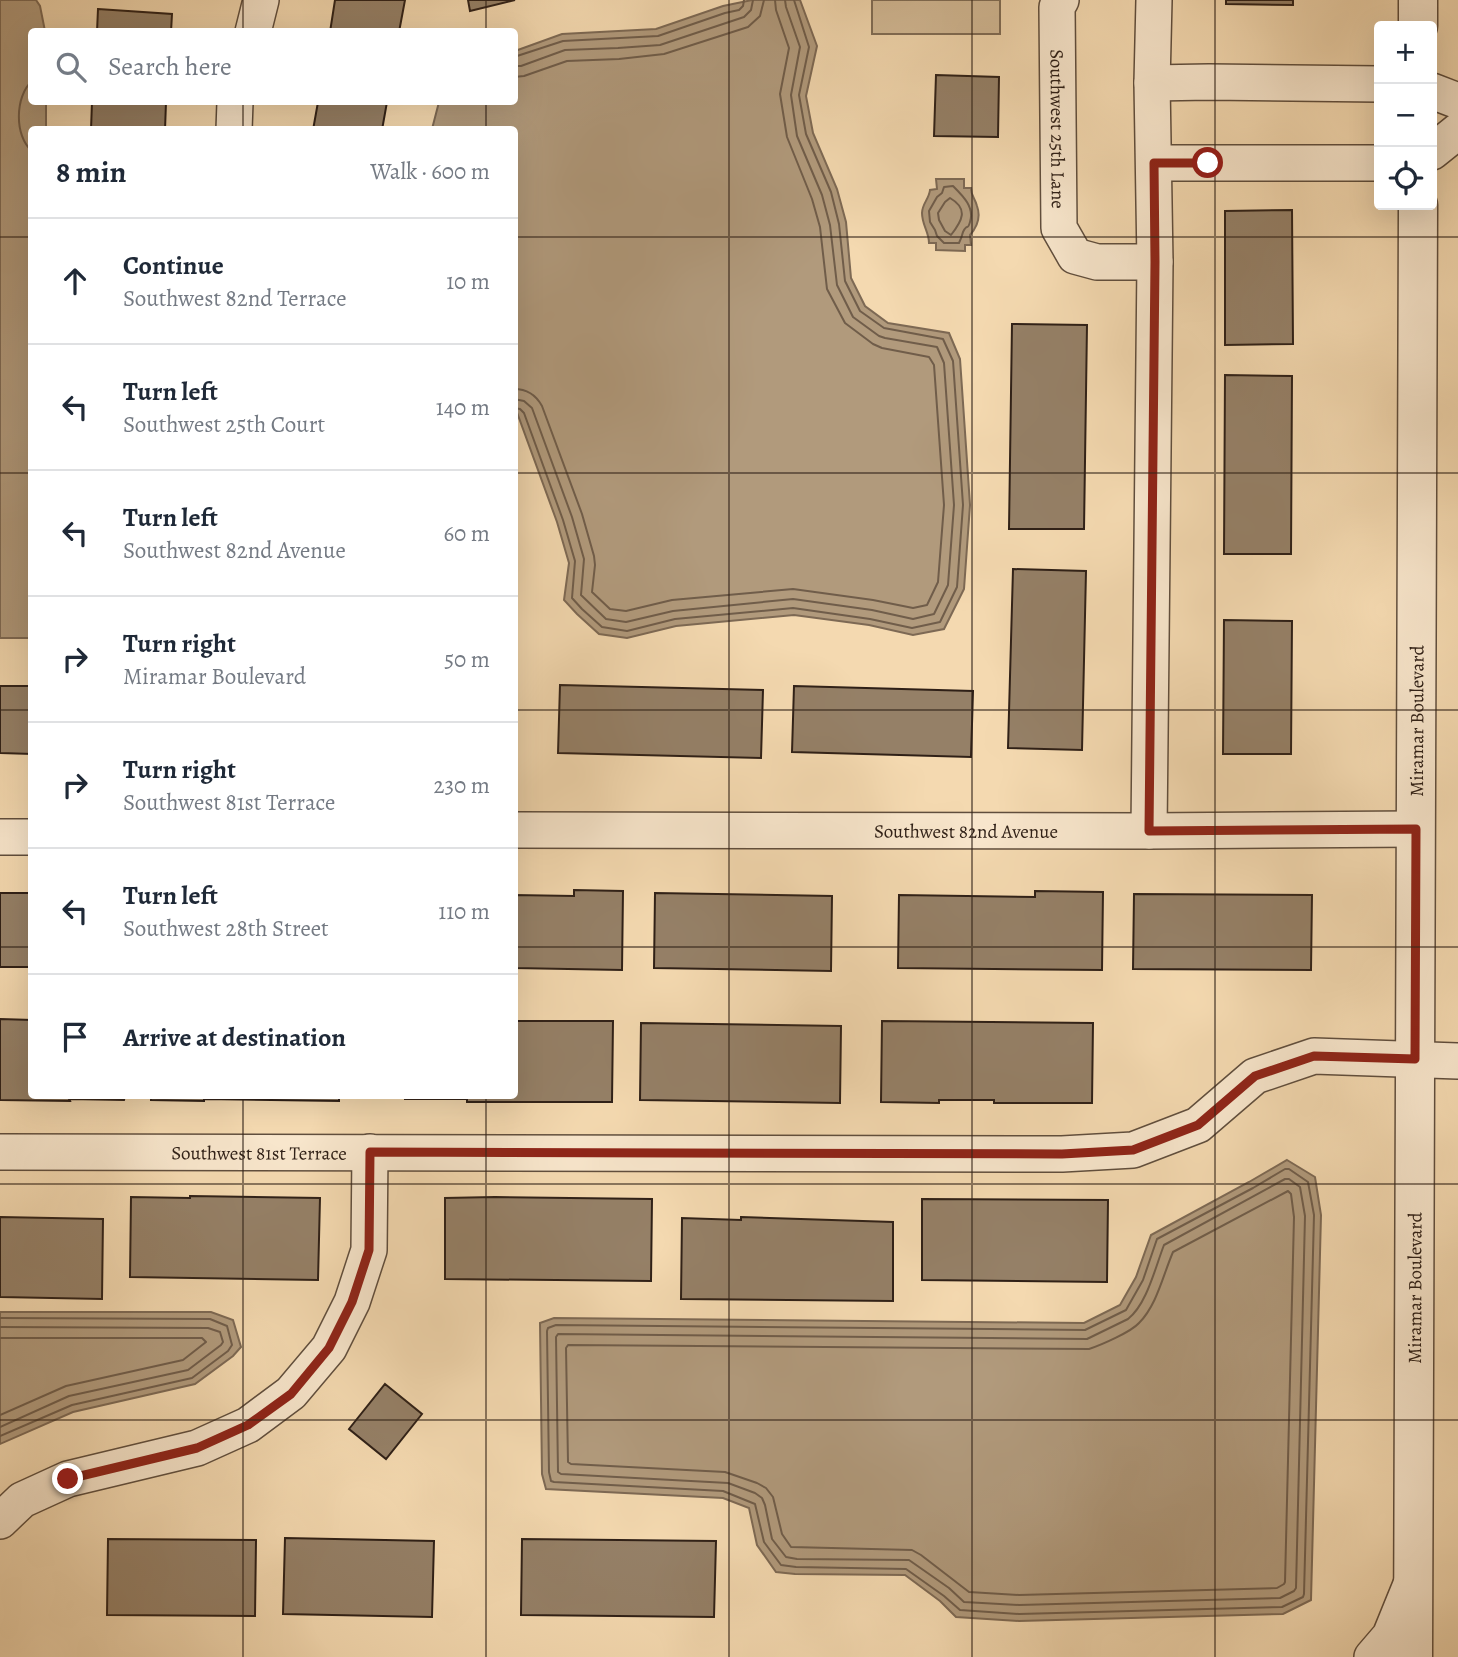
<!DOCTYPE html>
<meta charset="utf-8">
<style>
:root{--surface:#fff;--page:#f2f2f3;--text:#1f2937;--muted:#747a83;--line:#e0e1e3}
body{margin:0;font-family:Alegreya,serif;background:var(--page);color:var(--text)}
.controls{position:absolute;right:21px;top:21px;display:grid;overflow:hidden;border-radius:7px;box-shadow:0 7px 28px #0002}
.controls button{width:63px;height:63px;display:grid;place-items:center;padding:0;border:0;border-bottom:2px solid var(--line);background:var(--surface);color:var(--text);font:35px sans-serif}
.stop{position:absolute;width:21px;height:21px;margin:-16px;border:5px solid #8f2418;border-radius:50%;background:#fff}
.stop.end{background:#8f2418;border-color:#fff;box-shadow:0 2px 7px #0008}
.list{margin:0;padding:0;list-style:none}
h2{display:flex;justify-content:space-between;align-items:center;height:91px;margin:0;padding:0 28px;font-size:30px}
h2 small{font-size:23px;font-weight:400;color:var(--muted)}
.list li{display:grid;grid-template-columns:46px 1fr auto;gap:21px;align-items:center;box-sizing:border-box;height:126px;padding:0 28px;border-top:2px solid var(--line)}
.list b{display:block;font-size:26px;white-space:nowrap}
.list p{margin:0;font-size:23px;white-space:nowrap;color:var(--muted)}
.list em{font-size:23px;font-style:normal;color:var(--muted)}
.icon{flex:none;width:38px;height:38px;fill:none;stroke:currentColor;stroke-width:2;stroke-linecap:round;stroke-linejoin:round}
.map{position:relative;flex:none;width:1458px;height:1657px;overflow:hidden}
.search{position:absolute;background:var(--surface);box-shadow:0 7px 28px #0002;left:28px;top:28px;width:490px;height:77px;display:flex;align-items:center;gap:18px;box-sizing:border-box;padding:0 24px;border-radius:7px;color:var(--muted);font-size:26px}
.panel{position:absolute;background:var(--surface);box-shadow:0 7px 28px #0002;left:28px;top:126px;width:490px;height:973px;border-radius:7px}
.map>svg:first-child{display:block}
</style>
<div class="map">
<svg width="1458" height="1657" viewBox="0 0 1458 1657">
<rect width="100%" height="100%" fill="#f4d9b0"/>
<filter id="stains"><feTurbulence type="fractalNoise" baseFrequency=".00286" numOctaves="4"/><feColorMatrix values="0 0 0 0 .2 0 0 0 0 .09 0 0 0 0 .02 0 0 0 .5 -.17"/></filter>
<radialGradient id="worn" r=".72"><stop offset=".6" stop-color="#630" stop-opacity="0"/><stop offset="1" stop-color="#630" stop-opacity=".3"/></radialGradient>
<!-- green -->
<path fill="#d3ba96" stroke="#816d56" stroke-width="2" d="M 872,0 L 1000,0 L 1000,34 L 872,34 Z"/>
<!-- water -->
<path fill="#b19a7c" stroke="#7d6954" stroke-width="2" d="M 0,0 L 36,0 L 40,6 L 45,31 L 32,32 L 32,102 L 46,102 L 46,129 L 32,130 L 31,638 L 0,638 Z
M 752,0 L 800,0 L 817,46 L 806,96 L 813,133 L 837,189 L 846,222 L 851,278 L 865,306 L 888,323 L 949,333 L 960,359 L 970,505 L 964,589 L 944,629 L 913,635 L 869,625 L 794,615 L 676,626 L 627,638 L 599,634 L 577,614 L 564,600 L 569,563 L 557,522 L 515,407 L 514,130 L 432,129 L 439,102 L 514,102 L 515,51 L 562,34 L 656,29 L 723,6 Z
M 936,179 L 964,179 L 964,188 L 971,188 C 971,196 975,198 977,206 C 981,217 977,227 970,235 L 971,245 L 965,245 L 965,251 L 936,250 L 936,243 L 929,243 C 929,232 922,225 922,213 C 922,204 929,199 930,190 L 937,189 Z
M 1287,1160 L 1315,1177 L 1321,1215 L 1311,1600 L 1283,1614 L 1019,1621 L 956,1617 L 940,1601 L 905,1575 L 795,1574 L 776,1572 L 757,1545 L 749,1508 L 723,1498 L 546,1489 L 542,1474 L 540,1323 L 554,1318 L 1084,1323 L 1120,1305 L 1136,1277 L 1151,1235 L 1249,1182 Z
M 0,1312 L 211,1312 L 233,1320 L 241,1347 L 233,1356 L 195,1384 L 73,1412 L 0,1444 Z"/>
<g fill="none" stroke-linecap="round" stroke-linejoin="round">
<!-- shore -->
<path stroke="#705d4a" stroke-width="2" d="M 514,57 L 563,41 L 658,36 L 725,13 L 739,10 L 743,6 L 744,0
M 514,66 L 521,66 L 565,50 L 618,48 L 660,45 L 744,17 L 751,10 L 753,0
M 514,77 L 524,76 L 567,61 L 619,59 L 664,54 L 748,27 L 760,16 L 764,0
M 32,81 C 15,96 14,136 32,151
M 953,186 C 962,195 975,207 970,222 C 967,232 968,222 963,232 C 962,236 961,239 959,243 L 944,243 L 937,236 L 935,230 L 930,222 L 929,211 L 937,197 L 942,193 L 944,187 Z
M 950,198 C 969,209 962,221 951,235 L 945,231 L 939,220 L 938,213 L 945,202 Z
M 514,389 C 527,389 536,395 542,406 L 582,514 L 594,556 L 595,565 L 592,592 L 610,609 L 626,611 L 672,600 L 793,589 L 873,600 L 913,608 L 927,605 L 938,582 L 944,505 L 934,365 L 929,357 L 882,348 L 873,344 L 845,323 L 827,289 L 820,227 L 812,199 L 787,137 L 780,94 L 789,48 L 776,10 L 775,0
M 514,399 L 524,401 L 532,408 L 572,517 L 584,559 L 581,595 L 606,619 L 626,622 L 673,611 L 793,599 L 872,610 L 913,619 L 934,614 L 948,585 L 954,505 L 944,363 L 937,347 L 885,338 L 879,336 L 853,317 L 837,285 L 830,225 L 822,195 L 797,136 L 791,95 L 800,47 L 786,7 L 785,0
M 514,408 L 520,409 L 524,413 L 563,520 L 575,561 L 572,598 L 582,609 L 602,627 L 627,631 L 675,619 L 793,608 L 870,619 L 912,628 L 940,622 L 957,587 L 963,505 L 953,361 L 943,339 L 884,328 L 860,311 L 845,281 L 839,224 L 831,192 L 806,134 L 799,95 L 809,47 L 794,0
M 1285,1169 L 1289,1169 L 1308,1182 L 1314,1215 L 1304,1594 L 1303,1597 L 1282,1607 L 1019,1614 L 960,1610 L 944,1596 L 906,1569 L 796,1567 L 781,1565 L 764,1542 L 755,1504 L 723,1491 L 554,1482 L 551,1481 L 549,1472 L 547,1331 L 548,1328 L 556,1325 L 1085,1330 L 1126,1310 L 1143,1280 L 1157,1239 L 1253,1188 Z
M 1285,1179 L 1289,1179 L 1300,1187 L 1305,1216 L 1296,1588 L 1294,1591 L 1280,1598 L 1019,1605 L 964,1602 L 949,1588 L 909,1560 L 797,1559 L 786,1557 L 772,1539 L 765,1505 L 762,1498 L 755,1493 L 728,1483 L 561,1474 L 558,1472 L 556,1337 L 558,1334 L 1087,1339 L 1128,1319 C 1147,1304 1155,1268 1164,1245 Z
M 1288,1191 L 1291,1194 L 1294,1217 L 1285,1582 L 1284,1584 L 1277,1588 L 1019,1595 L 969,1592 L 921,1555 L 912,1550 L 791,1547 L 782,1534 L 773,1497 L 766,1488 L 757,1483 L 725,1472 L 571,1464 L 568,1462 L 566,1348 L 568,1345 L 1089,1349 C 1101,1345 1131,1332 1139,1323 C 1157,1305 1163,1275 1173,1252 Z
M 0,1318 L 210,1319 L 227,1326 L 232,1345 L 228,1351 L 192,1378 L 72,1405 L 0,1436
M 0,1327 L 208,1328 L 220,1332 L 223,1342 L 221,1345 L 188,1370 L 69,1396 L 0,1427
M 0,1338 L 202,1338 L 206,1342 L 183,1360 L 66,1386 L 0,1415"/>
</g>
<!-- building -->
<path fill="#958067" stroke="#2f2017" stroke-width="2" d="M 335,0 L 405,0 L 399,32 L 330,32 Z
M 468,0 L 515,0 L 470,11 Z
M 1226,0 L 1293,0 L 1293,5 L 1226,4 Z
M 98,9 L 172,14 L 171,32 L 97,32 Z
M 936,75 L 999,77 L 998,137 L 934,136 Z
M 92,102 L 166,102 L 165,130 L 91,130 Z
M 318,102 L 387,102 L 382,130 L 313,130 Z
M 1292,210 L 1293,344 L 1225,345 L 1225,211 Z
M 1012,324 L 1087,325 L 1084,529 L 1009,529 Z
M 1225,375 L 1292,376 L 1291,554 L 1224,554 Z
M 1013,569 L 1086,571 L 1082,750 L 1008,748 Z
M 1224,620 L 1292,621 L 1291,754 L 1223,754 Z
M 560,685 L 763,690 L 761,758 L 558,753 Z
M 0,686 L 32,686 L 32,754 L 0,753 Z
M 794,686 L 973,691 L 971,757 L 792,752 Z
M 574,890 L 623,891 L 622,970 L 514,968 L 514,895 L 574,896 Z
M 1035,891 L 1103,892 L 1102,970 L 898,968 L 899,895 L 1035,897 Z
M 0,893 L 32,893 L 32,967 L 0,967 Z
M 655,893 L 832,896 L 831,971 L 654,968 Z
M 1134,894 L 1312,895 L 1311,970 L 1133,969 Z
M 0,1019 L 32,1020 L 32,1096 L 125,1096 L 124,1100 L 69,1099 L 70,1101 L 0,1100 Z
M 514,1021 L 613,1021 L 612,1102 L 467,1102 L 467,1099 L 405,1099 L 405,1096 L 514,1096 Z
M 882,1021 L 1093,1023 L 1092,1103 L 994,1103 L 994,1100 L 939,1100 L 939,1103 L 881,1102 Z
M 641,1023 L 841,1026 L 840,1103 L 640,1100 Z
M 151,1096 L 339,1096 L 339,1101 L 204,1099 L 204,1101 L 151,1100 Z
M 190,1196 L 320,1198 L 318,1280 L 130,1277 L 131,1197 L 190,1198 Z
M 495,1197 L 652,1199 L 651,1281 L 445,1279 L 445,1198 Z
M 922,1199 L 1108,1200 L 1107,1282 L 922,1280 Z
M 0,1217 L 103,1219 L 102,1299 L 0,1297 Z
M 741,1217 L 893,1222 L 893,1301 L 681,1299 L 682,1218 L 741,1220 Z
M 385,1384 L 422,1414 L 386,1459 L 349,1429 Z
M 285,1538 L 434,1541 L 432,1617 L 283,1614 Z
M 108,1539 L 256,1540 L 255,1616 L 107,1615 Z
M 522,1539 L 716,1541 L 714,1617 L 521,1615 Z"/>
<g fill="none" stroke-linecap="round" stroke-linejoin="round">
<defs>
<g id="minor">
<path id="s1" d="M 1061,0 L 1057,7 L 1059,228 L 1075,256 L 1097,262 L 1155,262"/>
<path d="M 253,32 L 261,0"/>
<path d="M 1152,83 L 1209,82 L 1379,84"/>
<path d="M 1432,91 L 1458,101"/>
<path d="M 234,130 L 235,102"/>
<path d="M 1432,152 L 1458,131"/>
<path d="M 1154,163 L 1379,163"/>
<path id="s2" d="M 514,830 L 1149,831 L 1416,829"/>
<path d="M 1149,831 L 1155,262 L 1152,83 L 1154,0"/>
<path d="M 0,837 L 32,837"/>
<path id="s3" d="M 0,1152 L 1062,1154 L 1133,1150 L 1198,1125 L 1255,1076 L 1314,1056 L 1458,1061"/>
<path d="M 0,1521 L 22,1500 L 68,1479 L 197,1448 L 248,1425 L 291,1393 L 329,1348 L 352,1302 L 369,1250 L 370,1152"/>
<path d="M 1372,1657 L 1390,1636 L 1412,1582"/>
</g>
<g id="tertiary">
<path d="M 1418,26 L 1418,0"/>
<path id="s4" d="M 1413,1657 L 1418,205"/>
</g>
</defs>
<!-- minor casing -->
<use href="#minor" stroke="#604e3d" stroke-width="38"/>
<!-- tertiary casing -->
<use href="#tertiary" stroke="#604e3d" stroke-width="41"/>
<!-- minor -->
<use href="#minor" stroke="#f8e6cc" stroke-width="35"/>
<!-- tertiary -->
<use href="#tertiary" stroke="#f8e6cc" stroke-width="38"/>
</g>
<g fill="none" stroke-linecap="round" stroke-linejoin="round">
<!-- route -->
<path stroke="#8f2418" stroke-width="9" d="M 68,1479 L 197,1448 L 248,1425 L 291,1394 L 329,1348 L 352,1302 L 369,1250 L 370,1152 L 1062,1154 L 1133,1150 L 1198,1125 L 1255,1076 L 1314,1056 L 1415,1059 L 1416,829 L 1149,831 L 1155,262 L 1154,163 L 1208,163"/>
</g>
<!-- grid -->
<path fill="none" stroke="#2f2017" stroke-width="2" stroke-opacity="0.55" d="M 243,0 L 243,32M 486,0 L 486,32M 729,0 L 729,1657M 972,0 L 972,1657M 1215,0 L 1215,1657M 243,102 L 243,130M 486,102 L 486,130M 0,237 L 32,237M 514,237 L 1458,237M 0,473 L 32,473M 514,473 L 1458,473M 0,710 L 32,710M 514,710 L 1458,710M 0,947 L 32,947M 514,947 L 1458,947M 243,1096 L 243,1657M 486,1096 L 486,1657M 0,1184 L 1458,1184M 0,1420 L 1458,1420"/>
<g text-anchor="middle" stroke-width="7" stroke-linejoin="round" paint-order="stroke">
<!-- street labels -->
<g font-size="19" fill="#2f2017" stroke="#f8e6cc">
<text dy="7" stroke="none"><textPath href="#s1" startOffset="130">Southwest 25th Lane</textPath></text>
<text dy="7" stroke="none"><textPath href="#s4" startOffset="936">Miramar Boulevard</textPath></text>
<text dy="7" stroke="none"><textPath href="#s2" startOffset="452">Southwest 82nd Avenue</textPath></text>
<text dy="7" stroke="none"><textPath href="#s3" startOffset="259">Southwest 81st Terrace</textPath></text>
<text dy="7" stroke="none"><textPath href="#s4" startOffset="369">Miramar Boulevard</textPath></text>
</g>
</g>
<rect width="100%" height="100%" filter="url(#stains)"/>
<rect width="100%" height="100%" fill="url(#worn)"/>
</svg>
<div class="controls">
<button>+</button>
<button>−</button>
<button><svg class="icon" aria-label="locate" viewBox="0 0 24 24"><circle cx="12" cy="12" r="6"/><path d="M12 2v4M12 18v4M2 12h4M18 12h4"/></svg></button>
</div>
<div class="stop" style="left:1208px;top:163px"></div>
<div class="stop end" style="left:68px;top:1479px"></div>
<div class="search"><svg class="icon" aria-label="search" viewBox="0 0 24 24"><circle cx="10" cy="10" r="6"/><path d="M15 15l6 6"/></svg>Search here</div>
<section class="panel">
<h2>8 min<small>Walk · 600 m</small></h2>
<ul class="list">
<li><svg class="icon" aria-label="ahead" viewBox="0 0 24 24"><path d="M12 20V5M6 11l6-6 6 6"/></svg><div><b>Continue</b><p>Southwest 82nd Terrace</p></div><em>10 m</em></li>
<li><svg class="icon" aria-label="left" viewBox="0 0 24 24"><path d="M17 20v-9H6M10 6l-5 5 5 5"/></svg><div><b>Turn left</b><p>Southwest 25th Court</p></div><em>140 m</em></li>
<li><svg class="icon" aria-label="left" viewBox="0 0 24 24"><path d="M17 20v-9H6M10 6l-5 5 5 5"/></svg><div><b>Turn left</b><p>Southwest 82nd Avenue</p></div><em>60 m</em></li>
<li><svg class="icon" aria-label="right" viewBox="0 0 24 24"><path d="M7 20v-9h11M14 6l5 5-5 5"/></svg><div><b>Turn right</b><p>Miramar Boulevard</p></div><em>50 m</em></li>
<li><svg class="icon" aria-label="right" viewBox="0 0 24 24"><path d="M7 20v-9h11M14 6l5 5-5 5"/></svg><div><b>Turn right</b><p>Southwest 81st Terrace</p></div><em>230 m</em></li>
<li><svg class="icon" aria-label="left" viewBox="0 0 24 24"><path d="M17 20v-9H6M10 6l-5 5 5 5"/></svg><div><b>Turn left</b><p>Southwest 28th Street</p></div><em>110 m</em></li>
<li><svg class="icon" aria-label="arrive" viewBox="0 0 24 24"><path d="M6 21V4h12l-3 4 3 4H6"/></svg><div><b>Arrive at destination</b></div></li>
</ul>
</section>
</div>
